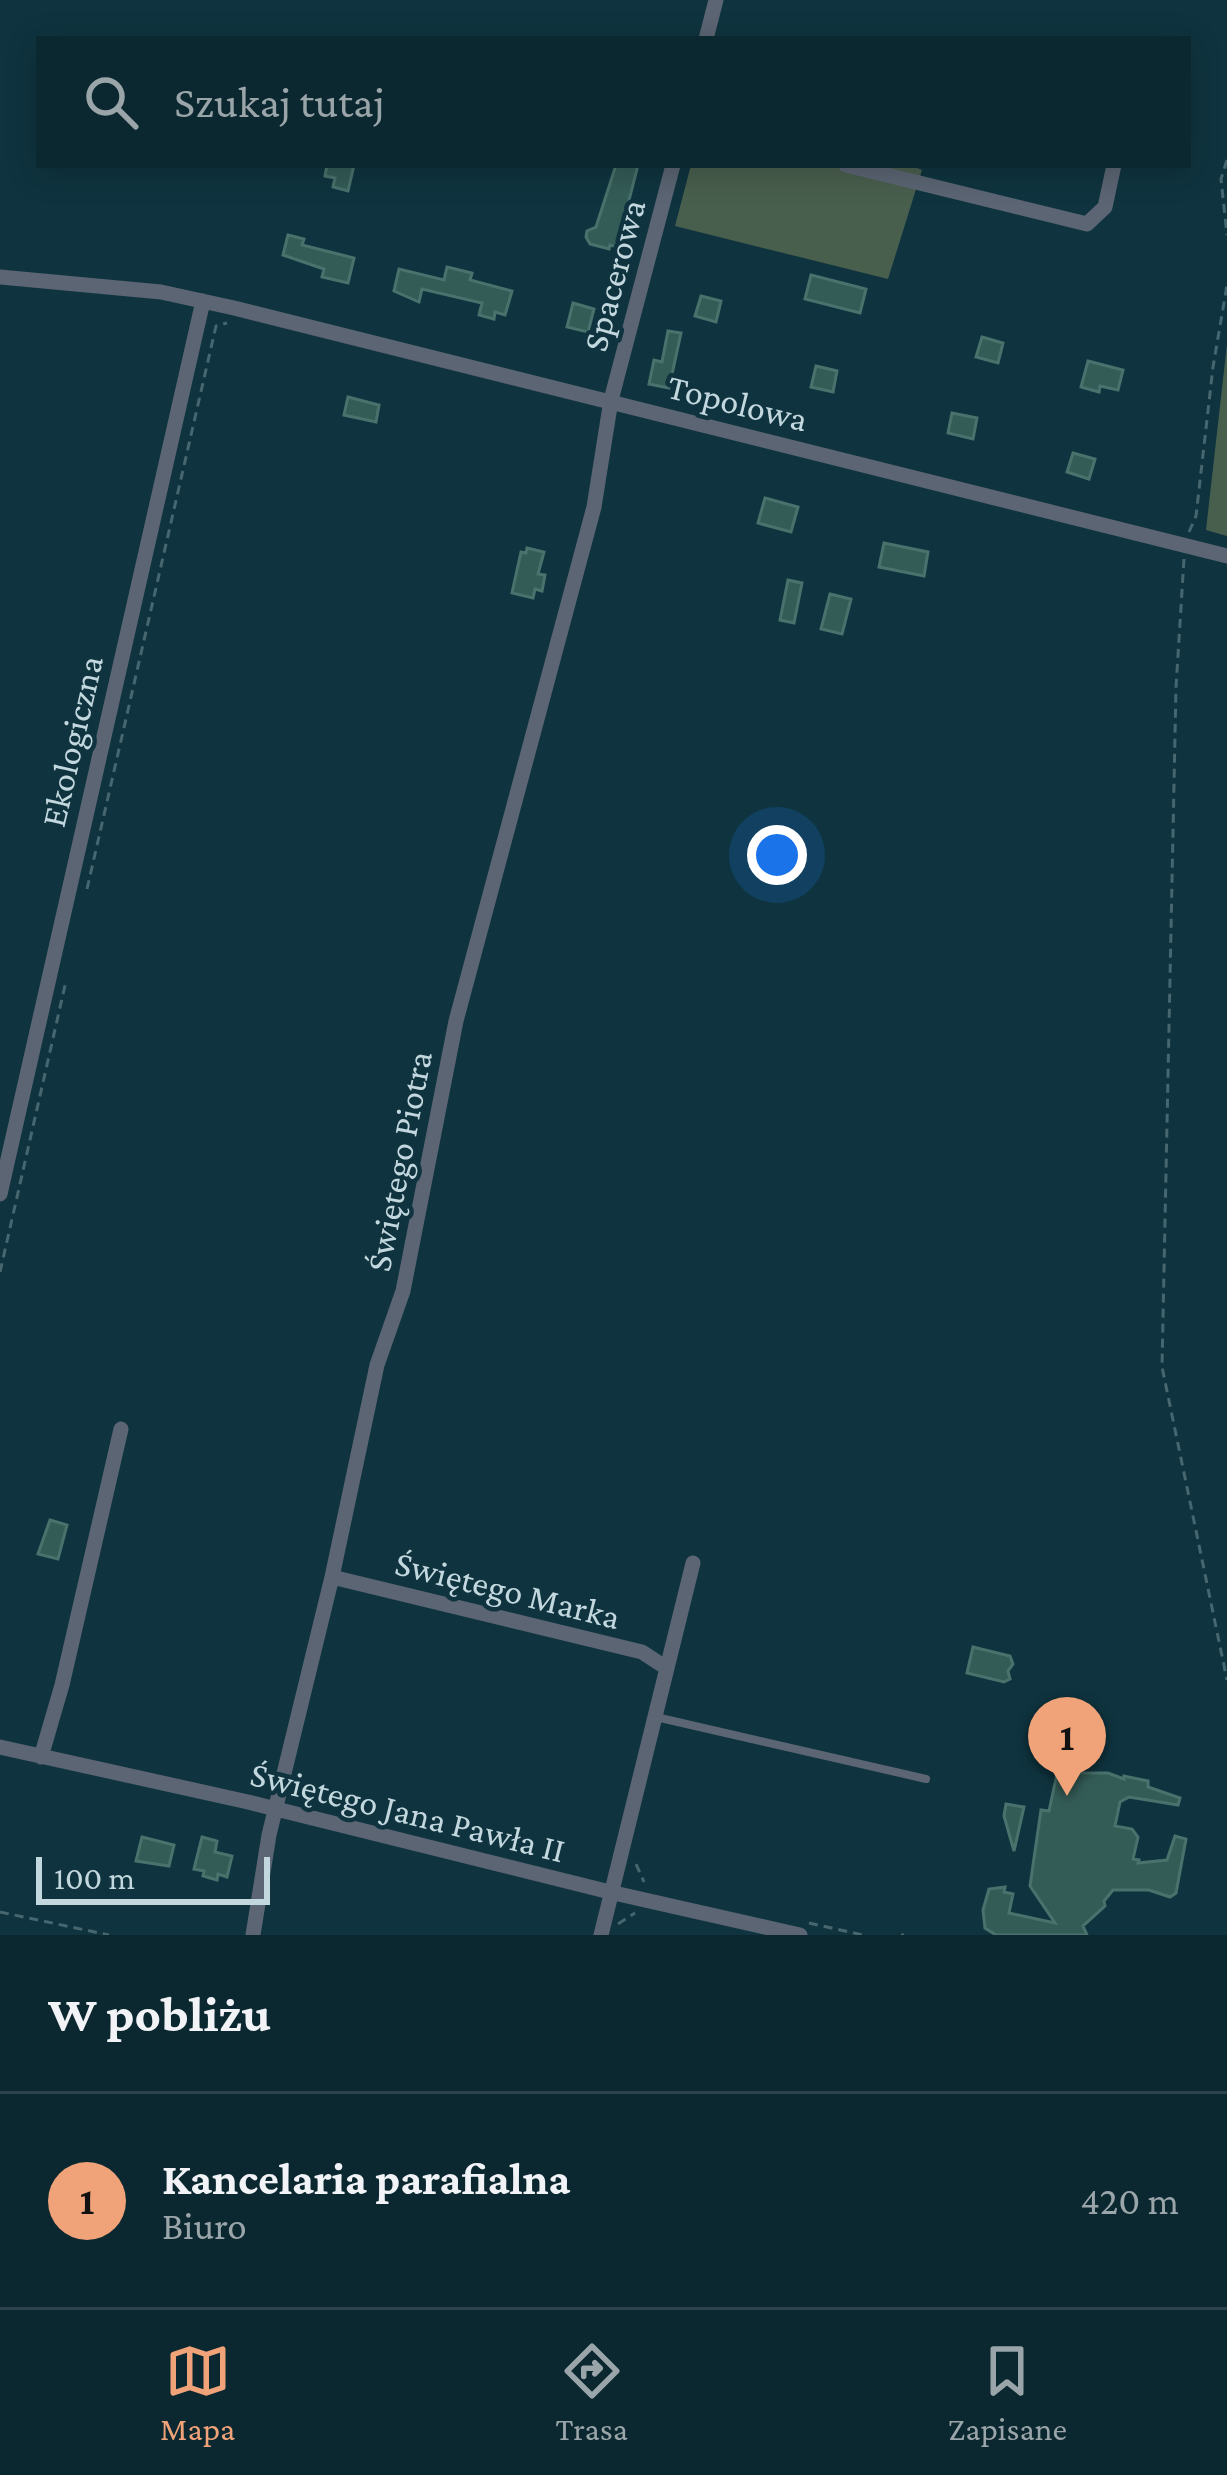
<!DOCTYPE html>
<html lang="pl">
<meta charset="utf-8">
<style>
:root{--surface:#0b272f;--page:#142f37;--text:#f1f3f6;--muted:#9aa5aa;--line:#2b444b;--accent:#f0a279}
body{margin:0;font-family:"Crimson Pro",serif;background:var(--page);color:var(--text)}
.scale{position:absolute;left:36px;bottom:30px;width:234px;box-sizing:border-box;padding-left:12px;border:6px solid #c3d7de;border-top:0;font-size:33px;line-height:42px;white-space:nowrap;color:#c3d7de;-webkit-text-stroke:9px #0f343f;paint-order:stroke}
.you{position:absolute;left:777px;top:855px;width:42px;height:42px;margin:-30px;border:9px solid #fff;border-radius:50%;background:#1a73e8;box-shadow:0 0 0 18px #1a73e833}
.badge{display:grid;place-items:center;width:78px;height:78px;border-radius:50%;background:var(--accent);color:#111;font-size:39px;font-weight:700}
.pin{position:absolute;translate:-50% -99px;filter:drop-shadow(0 3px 6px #0008)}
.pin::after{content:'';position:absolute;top:63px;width:42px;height:36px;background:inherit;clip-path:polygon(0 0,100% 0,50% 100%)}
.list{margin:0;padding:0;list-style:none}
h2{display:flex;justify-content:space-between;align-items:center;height:156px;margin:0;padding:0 48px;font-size:51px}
h2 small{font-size:39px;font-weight:400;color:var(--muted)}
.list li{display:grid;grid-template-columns:78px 1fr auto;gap:36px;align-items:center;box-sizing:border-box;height:216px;padding:0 48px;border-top:3px solid var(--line)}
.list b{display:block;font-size:45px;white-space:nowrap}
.list p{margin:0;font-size:39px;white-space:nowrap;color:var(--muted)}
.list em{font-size:39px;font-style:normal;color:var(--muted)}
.icon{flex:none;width:66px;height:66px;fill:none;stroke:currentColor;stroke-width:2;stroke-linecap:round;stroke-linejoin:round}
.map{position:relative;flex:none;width:1227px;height:1935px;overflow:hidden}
.search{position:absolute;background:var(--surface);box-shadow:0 6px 30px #0003;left:36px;right:36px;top:36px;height:132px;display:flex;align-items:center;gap:30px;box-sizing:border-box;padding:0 42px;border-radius:0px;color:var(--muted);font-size:45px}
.sheet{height:372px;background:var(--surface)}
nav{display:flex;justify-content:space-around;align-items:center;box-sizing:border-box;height:168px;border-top:3px solid var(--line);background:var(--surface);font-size:33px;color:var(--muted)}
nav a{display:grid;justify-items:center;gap:6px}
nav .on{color:var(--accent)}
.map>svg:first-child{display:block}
</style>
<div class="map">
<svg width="1227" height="1935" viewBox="0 0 1227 1935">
<rect width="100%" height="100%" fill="#0f343f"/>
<!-- green -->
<path fill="#495f4e" d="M 691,165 L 910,165 L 922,170 L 888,279 L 675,226 Z
M 1227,344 L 1227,536 L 1206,530 Z"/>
<!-- building -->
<path fill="#345c57" stroke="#49726d" stroke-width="3" d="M 327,165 L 354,165 L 348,191 L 333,187 L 335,178 L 325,176 Z
M 616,165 L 638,165 L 617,247 L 610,245 L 609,249 L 590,244 L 586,237 L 587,231 L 596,227 Z
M 288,235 L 304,239 L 302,245 L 354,258 L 348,283 L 322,277 L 324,269 L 283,255 Z
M 447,267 L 472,273 L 470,280 L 512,291 L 505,315 L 495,312 L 494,319 L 479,315 L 482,303 L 422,289 L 419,302 L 394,291 L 399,269 L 444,280 Z
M 811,275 L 866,289 L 860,313 L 805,299 Z
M 701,296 L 721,301 L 716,322 L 695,316 Z
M 573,303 L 594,309 L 588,332 L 567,327 Z
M 668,331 L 681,333 L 669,388 L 649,384 L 654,360 L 662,362 Z
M 982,337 L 1003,343 L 998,363 L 976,357 Z
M 1088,361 L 1123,370 L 1118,390 L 1100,386 L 1099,392 L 1081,387 Z
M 816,366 L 837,371 L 833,392 L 811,387 Z
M 348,397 L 379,405 L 376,422 L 344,415 Z
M 952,413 L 977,418 L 973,439 L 948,433 Z
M 1073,453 L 1095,459 L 1089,479 L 1067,472 Z
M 765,498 L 798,507 L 791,532 L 758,523 Z
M 884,543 L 928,552 L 924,576 L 879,567 Z
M 527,548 L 544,552 L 538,574 L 545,575 L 542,591 L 535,589 L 533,598 L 512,593 L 521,552 L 526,553 Z
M 788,580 L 802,583 L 794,623 L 780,620 Z
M 830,594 L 851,599 L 842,634 L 821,629 Z
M 50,1520 L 67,1525 L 58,1559 L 38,1554 Z
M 973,1647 L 1010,1656 L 1013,1664 L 1008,1671 L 1010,1679 L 1004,1682 L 967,1673 Z
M 1066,1732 L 1096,1739 L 1098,1752 L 1078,1773 L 1108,1773 L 1124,1779 L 1124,1776 L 1148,1781 L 1148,1787 L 1180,1798 L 1178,1805 L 1129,1797 L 1120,1802 L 1115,1826 L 1132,1829 L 1138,1837 L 1133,1859 L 1139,1860 L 1138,1863 L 1167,1860 L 1175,1836 L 1186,1839 L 1176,1893 L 1170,1897 L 1149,1890 L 1113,1890 L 1104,1901 L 1105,1906 L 1083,1926 L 1087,1935 L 996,1935 L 985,1928 L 983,1910 L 989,1889 L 1005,1887 L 1004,1892 L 1013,1894 L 1009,1913 L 1055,1923 L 1030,1886 L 1041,1810 L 1049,1811 Z
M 1006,1804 L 1024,1807 L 1014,1851 L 1004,1816 Z
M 142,1837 L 174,1845 L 169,1866 L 136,1861 Z
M 202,1837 L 217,1841 L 215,1852 L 232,1856 L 227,1877 L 218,1874 L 217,1880 L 203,1876 L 204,1871 L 194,1869 Z"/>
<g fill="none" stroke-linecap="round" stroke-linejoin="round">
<!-- path -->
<path stroke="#466670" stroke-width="3" stroke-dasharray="9 6" stroke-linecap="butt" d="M 1227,160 L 1221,179 L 1227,235
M 1189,532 L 1196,516 L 1213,367 L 1227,285
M 1184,559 L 1176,687 L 1162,1367 L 1227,1680
M 87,889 L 216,326 L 227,323
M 0,1272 L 66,981
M 636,1864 L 644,1882
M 0,1912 L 109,1935
M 809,1923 L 863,1935
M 618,1924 L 635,1913
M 901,1935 L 904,1935"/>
<!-- service -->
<path stroke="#5b6573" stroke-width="8" d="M 656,1717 L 926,1779"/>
<!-- minor -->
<path stroke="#5b6573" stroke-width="15" d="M 706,39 L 716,0
M 846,165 L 1087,224 L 1105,207 L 1114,165
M 0,277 L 161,292 L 234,308 L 1227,556
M 0,1194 L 203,301
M 332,1577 L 642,1652 L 665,1667
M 0,1747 L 248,1802 L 614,1893 L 800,1935
M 41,1757 L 62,1685 L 121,1429
M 253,1935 L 269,1835 L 332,1577 L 377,1365 L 403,1291 L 456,1021 L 594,507 L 611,400 L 673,165
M 601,1935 L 693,1563"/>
</g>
<g text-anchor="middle" stroke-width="9" stroke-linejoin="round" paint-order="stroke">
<!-- street labels -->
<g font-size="36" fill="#c3d7de" stroke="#0f343f">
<text transform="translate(613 275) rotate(-75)" y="13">Spacerowa</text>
<text transform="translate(738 402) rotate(14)" y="13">Topolowa</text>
<text transform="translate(71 741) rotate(-77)" y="13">Ekologiczna</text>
<text transform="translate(398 1161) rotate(-79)" y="13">Świętego Piotra</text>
<text transform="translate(508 1589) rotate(14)" y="13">Świętego Marka</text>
<text transform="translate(408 1811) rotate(14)" y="13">Świętego Jana Pawła II</text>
</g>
</g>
</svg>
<div class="scale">100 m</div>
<div class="you"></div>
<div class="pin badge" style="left:1067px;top:1796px">1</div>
<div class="search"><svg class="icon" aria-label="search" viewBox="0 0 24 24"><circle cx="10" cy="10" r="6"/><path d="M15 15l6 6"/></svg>Szukaj tutaj</div>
</div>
<section class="sheet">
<h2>W pobliżu<small></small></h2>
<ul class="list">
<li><span class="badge">1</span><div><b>Kancelaria parafialna</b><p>Biuro</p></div><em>420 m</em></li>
</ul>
</section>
<nav>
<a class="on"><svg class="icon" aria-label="map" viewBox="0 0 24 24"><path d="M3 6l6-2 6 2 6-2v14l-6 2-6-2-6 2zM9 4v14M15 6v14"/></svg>Mapa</a>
<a><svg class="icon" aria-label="directions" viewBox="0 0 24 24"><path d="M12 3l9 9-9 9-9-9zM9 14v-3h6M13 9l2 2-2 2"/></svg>Trasa</a>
<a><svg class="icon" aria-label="saved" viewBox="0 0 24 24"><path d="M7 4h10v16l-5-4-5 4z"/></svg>Zapisane</a>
</nav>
